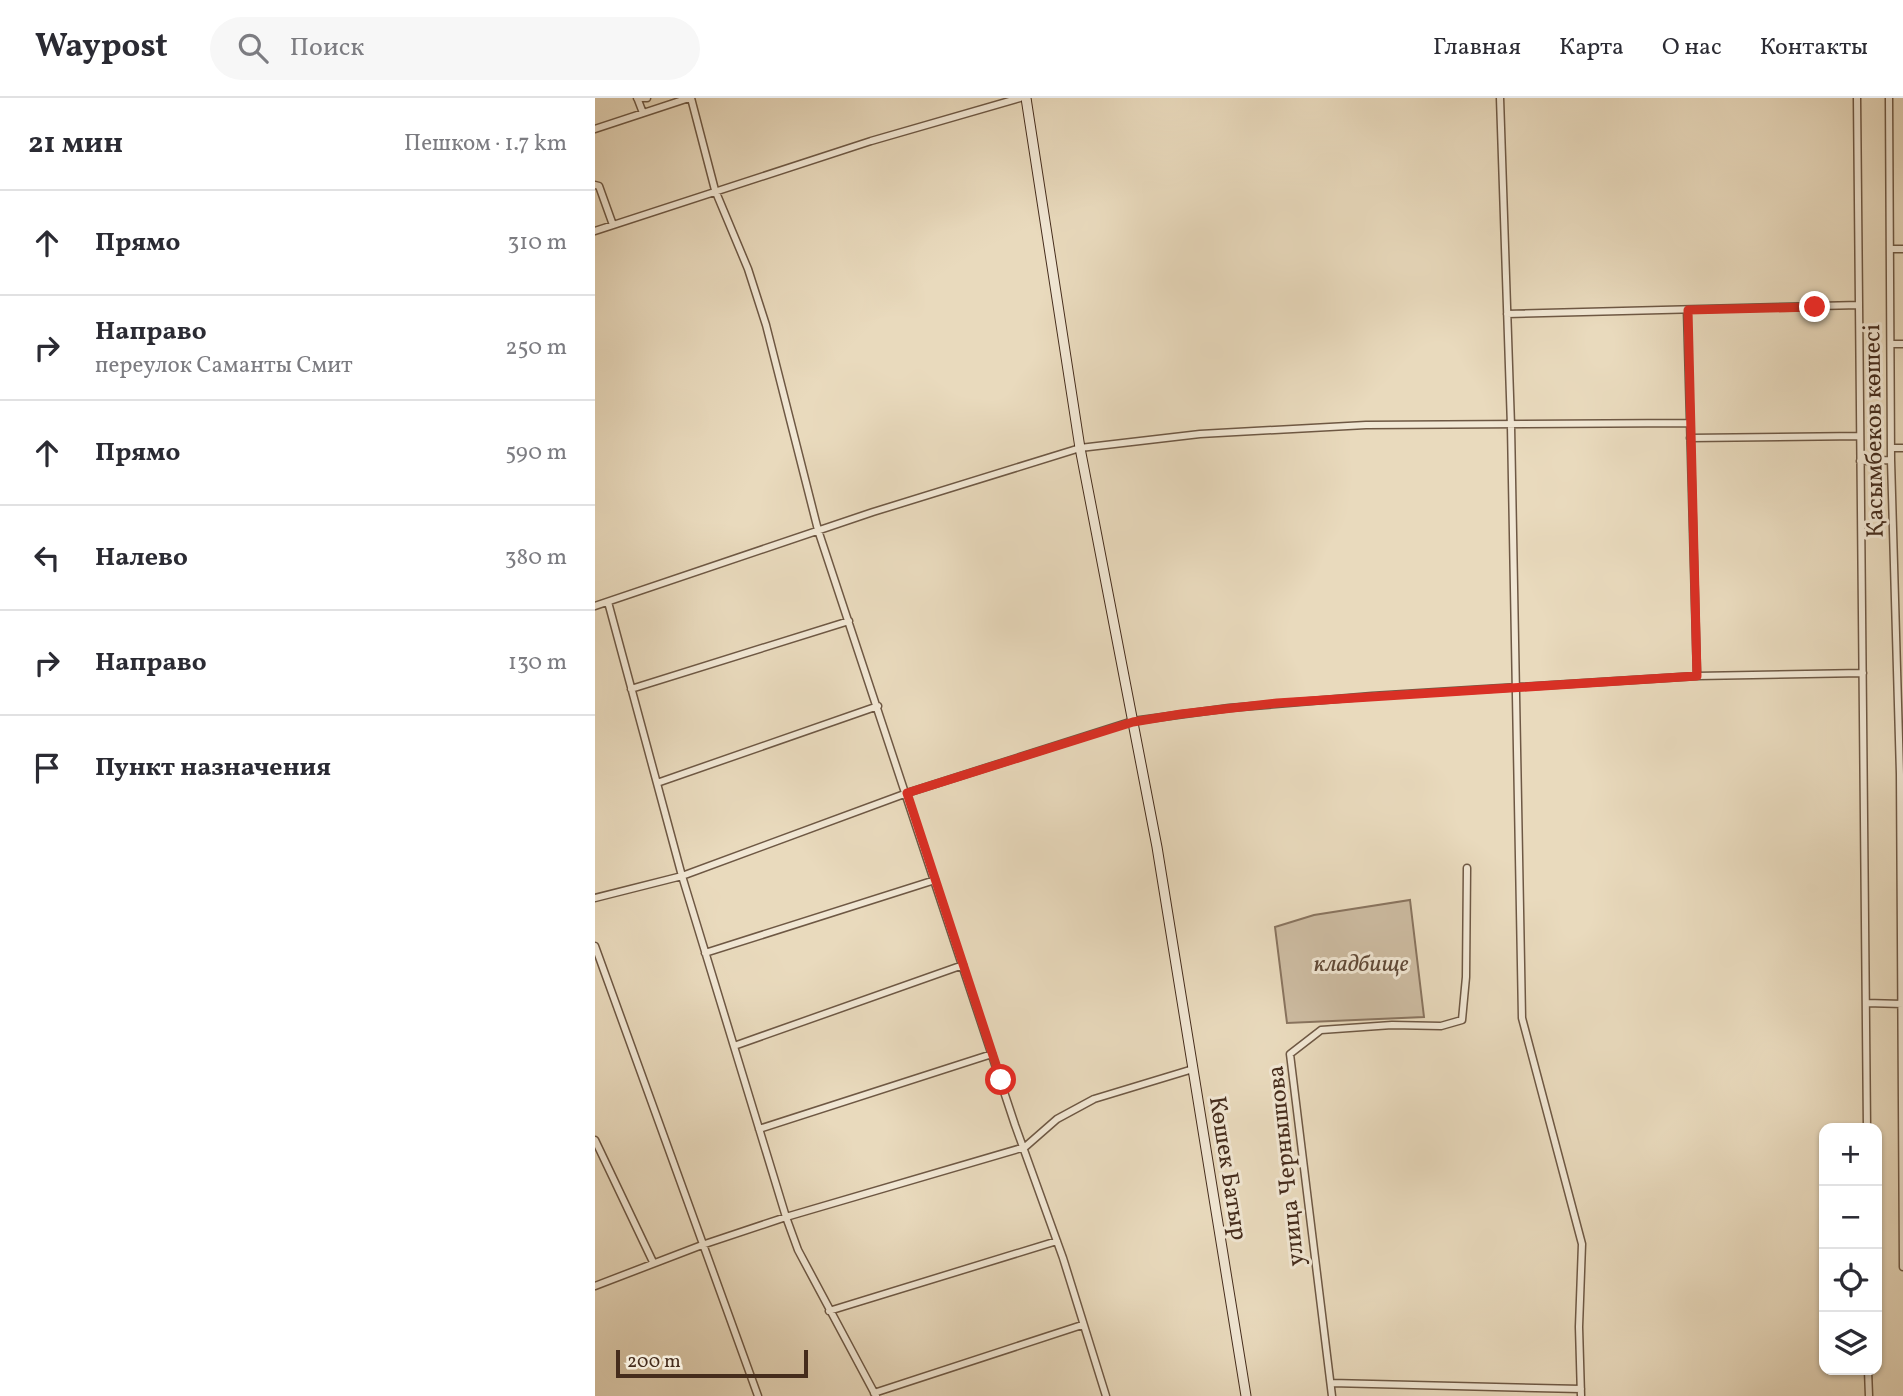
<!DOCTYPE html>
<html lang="ru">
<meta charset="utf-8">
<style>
:root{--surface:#fff;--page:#f7f7f7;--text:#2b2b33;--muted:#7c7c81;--line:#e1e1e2}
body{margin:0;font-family:Vollkorn,serif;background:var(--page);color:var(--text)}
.controls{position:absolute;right:21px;bottom:21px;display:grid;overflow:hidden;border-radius:14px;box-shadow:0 2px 5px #0004}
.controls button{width:63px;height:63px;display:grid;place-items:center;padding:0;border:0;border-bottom:2px solid var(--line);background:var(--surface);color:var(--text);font:35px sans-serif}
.scale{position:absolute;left:21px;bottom:18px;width:192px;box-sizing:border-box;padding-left:7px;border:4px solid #452c1c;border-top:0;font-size:19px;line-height:24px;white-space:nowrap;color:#452c1c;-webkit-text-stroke:5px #f1e7d4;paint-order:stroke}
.stop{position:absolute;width:21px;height:21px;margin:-16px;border:5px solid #d93025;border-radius:50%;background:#fff}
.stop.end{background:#d93025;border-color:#fff;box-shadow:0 2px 7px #0008}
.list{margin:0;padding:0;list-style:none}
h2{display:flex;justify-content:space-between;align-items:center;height:91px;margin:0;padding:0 28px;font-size:30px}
h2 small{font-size:23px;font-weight:400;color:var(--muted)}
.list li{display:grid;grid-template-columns:46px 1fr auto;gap:21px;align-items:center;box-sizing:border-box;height:105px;padding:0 28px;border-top:2px solid var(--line)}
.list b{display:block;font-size:26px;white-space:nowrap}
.list p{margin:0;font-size:23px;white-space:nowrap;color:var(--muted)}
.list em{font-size:23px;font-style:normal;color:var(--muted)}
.icon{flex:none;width:38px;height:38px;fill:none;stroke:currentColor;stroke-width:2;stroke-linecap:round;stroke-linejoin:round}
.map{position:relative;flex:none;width:1308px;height:1298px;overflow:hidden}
header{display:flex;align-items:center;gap:42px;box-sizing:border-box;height:98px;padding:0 35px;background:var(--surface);border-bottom:2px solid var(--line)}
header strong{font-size:33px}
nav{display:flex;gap:38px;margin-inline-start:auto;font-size:24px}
.search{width:490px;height:63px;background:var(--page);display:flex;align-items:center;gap:18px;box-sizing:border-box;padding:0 24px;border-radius:38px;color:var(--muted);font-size:26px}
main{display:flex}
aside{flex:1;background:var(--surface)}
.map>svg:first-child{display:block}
</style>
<header>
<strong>Waypost</strong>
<div class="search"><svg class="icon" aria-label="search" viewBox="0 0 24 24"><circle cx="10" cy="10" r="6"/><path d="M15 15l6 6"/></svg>Поиск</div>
<nav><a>Главная</a><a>Карта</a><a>О нас</a><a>Контакты</a></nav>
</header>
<main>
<aside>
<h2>21 мин<small>Пешком · 1.7 km</small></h2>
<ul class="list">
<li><svg class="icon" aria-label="ahead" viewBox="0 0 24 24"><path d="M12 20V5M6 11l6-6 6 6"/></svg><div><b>Прямо</b></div><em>310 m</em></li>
<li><svg class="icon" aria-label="right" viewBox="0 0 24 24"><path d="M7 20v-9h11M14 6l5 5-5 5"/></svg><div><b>Направо</b><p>переулок Саманты Смит</p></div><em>250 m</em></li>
<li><svg class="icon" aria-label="ahead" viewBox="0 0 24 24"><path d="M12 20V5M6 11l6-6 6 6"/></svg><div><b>Прямо</b></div><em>590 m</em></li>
<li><svg class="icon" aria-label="left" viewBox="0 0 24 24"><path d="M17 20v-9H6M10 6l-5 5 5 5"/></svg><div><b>Налево</b></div><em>380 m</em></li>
<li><svg class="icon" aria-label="right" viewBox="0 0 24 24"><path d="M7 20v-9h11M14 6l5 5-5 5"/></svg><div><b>Направо</b></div><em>130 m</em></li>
<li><svg class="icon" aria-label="arrive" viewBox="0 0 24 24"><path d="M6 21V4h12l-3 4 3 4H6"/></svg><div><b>Пункт назначения</b></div></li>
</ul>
</aside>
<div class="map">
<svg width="1308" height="1298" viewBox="0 0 1308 1298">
<rect width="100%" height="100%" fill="#e9dabd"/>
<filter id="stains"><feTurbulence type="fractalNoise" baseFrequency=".00286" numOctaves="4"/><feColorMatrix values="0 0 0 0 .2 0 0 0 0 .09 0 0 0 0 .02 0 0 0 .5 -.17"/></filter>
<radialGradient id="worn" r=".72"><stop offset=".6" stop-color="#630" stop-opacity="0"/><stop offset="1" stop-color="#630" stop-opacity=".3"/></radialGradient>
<!-- green -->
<path fill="#cdbca2" stroke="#89745f" stroke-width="2" d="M 815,802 L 829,919 L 692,925 L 680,829 L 719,817 Z"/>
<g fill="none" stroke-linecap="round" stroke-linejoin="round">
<defs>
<path id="street" d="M 42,0 L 52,0
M 96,0 L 120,92 L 153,171 L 171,227 L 223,432 L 420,1027 L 468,1160 L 511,1298
M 905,0 L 916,328 L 927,920 L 987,1146 L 984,1229 L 986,1298
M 1262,0 L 1272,1030
M 1294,0 L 1296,362 L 1305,676 L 1308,1169
M 43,2 L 48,15
M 0,31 L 94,0
M 0,87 L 4,88 L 18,127
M 0,133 L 276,43 L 425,0
M 1295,151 L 1308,151
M 1092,212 L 1102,578
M 912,216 L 1264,207
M 1296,246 L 1308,246
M 1095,340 L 1265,338
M 1296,350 L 1308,350
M 1265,363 L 1296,362
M 13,504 L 87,778 L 191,1119 L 203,1152 L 281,1298
M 0,508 L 278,414 L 485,350 L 605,336 L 771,327 L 1094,325
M 36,591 L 254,523
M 62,685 L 283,608
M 0,800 L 87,778 L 312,695 L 538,623 L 634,610 L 777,598 L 1102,578 L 1268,575
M 0,848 L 163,1298
M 110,855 L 340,782
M 1271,905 L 1308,906
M 139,948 L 368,867
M 164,1031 L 397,956
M 0,1042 L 58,1164
M 0,1188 L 107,1147 L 191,1119 L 430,1049 L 462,1021 L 499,1001 L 598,971
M 234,1213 L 462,1143
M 1273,1272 L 1274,1298
M 736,1285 L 986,1291
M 279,1295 L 487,1227
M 737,1298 L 695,956 L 726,932 L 797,927 L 846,928 L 867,922 L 871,879 L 872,770"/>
<path id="secondary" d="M 431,0 L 485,350 L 562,749 L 651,1298"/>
</defs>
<!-- street casing -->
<use href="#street" stroke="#6e5844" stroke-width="9"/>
<!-- secondary casing -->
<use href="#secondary" stroke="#452c1c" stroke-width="11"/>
<!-- street -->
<use href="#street" stroke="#f1e7d4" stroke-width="6"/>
<!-- secondary -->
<use href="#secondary" stroke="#f1e7d4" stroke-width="9"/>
</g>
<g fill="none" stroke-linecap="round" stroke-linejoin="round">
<!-- route -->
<path stroke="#d93025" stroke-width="9" d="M 406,982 L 312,695 L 538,624 L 586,616 L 682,605 L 1102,578 L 1093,212 L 1220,209"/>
</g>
<g text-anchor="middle" stroke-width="6" stroke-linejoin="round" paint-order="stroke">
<!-- street labels -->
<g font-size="24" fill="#452c1c" stroke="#f1e7d4">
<text transform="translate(1278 333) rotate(-91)" y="8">Қасымбеков көшесі</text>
<text transform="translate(690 1068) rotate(-96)" y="8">улица Чернышова</text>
<text transform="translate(634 1070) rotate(81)" y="8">Көшек Батыр</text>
</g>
<!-- park labels -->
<g font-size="24" font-style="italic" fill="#604937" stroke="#f1e7d4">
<text x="766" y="873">кладбище</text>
</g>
</g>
<rect width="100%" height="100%" filter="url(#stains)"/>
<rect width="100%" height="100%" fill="url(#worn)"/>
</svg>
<div class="controls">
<button>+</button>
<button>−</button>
<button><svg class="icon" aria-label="locate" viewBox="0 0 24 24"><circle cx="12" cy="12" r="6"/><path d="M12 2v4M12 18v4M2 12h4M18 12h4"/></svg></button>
<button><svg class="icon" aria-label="layers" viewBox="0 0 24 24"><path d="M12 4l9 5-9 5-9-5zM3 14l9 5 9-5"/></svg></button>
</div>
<div class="scale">200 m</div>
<div class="stop" style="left:406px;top:982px"></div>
<div class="stop end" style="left:1220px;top:209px"></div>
</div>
</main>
